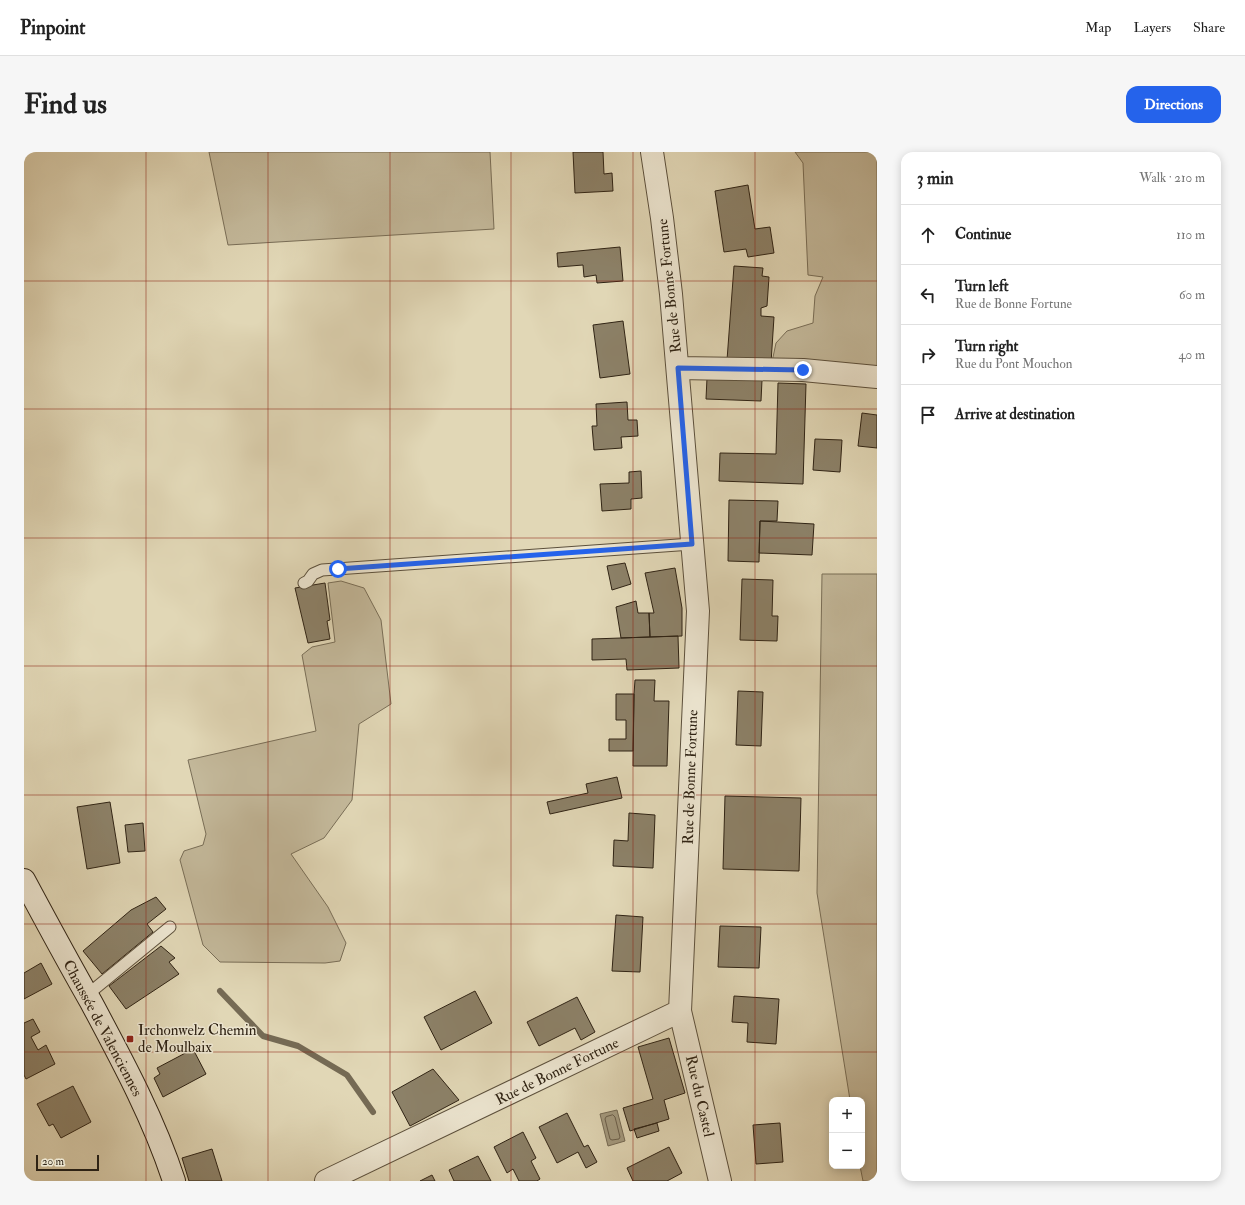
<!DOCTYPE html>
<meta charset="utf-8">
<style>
:root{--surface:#fff;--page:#f6f6f6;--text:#222;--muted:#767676;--line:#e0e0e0;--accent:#2563eb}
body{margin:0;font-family:"IM FELL Double Pica",serif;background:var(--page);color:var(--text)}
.controls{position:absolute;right:12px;bottom:12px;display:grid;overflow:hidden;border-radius:8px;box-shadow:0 2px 10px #0003}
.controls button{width:36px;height:36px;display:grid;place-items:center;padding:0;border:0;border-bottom:1px solid var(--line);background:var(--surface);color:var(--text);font:20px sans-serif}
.scale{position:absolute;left:12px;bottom:10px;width:63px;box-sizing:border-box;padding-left:4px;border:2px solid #2f2314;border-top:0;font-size:11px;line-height:14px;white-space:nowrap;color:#2f2314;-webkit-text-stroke:3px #ece5d0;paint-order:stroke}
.stop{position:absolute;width:12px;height:12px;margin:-9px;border:3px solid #2563eb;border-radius:50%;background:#fff}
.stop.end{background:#2563eb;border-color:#fff;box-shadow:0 1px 4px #0008}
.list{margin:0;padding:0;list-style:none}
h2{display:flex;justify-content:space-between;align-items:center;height:52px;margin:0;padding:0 16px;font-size:17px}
h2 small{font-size:13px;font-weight:400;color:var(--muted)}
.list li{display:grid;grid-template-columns:26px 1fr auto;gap:12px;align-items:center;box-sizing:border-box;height:60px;padding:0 16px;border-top:1px solid var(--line)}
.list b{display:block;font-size:15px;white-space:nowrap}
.list p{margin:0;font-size:13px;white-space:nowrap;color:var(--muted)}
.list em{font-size:13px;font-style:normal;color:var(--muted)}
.icon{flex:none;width:22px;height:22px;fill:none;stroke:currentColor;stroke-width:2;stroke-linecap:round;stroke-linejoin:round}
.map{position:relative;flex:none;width:853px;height:1029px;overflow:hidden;border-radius:12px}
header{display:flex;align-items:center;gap:24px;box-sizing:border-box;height:56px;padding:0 20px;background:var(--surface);border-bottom:1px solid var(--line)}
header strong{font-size:19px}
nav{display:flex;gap:22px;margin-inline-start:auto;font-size:14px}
.intro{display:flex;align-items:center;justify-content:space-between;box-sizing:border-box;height:96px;padding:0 24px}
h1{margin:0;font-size:28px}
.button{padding:10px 18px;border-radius:12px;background:var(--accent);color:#fff;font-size:14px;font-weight:700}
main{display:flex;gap:24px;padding:0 24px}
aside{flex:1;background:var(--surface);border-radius:12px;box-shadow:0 2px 10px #0003}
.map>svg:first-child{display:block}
</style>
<header>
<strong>Pinpoint</strong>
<nav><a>Map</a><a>Layers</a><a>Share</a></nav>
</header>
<div class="intro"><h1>Find us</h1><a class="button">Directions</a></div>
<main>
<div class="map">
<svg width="853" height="1029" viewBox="0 0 853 1029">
<rect width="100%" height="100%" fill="#e1d7b6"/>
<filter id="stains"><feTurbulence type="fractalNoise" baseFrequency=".005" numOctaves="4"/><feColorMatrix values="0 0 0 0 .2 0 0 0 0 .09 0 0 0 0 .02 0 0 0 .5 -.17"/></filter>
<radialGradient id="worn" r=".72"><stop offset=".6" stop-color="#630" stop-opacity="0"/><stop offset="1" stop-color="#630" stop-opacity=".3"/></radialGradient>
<!-- green -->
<path fill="#c3b89a" stroke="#796e57" d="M 185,0 L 466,0 L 470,77 L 204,93 Z
M 771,0 L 853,0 L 853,225 L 748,210 L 752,191 L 763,179 L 789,171 L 791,144 L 799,125 L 784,123 L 779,11 Z
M 798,422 L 853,422 L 853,1029 L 839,1029 L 836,1014 L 838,1014 L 838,948 L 826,948 L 793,741 Z
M 317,429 L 340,436 L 357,468 L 367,552 L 335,572 L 328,648 L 300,686 L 267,702 L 304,755 L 322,791 L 316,809 L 301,811 L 196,810 L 179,793 L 156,708 L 160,699 L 179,693 L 182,682 L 164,608 L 292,579 L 278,503 L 288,495 L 311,490 L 304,431 Z"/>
<!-- water -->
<path fill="#a49a7f" stroke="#756a54" d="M 593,958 L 601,989 L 584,994 L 576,962 Z"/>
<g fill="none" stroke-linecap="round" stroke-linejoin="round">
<!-- shore -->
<path stroke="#6a5e4a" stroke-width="1" d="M 589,963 L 591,965 L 596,985 L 595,987 L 588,988 L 586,987 L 581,967 L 582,965 Z"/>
<!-- stream -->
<path stroke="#756a54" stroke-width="6" d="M 196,839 L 239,884 L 274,894 L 323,923 L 349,960"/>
</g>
<!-- building -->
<path fill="#8c8168" stroke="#2f2314" d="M 549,0 L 579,0 L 580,22 L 588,21 L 589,39 L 551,41 Z
M 724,33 L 731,77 L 746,75 L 750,101 L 724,105 L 722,97 L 700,100 L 691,39 Z
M 596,95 L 599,129 L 573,131 L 572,123 L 560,125 L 559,113 L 534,115 L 533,101 Z
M 710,114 L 739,116 L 738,124 L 745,125 L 743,154 L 737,156 L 737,164 L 750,165 L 747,211 L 703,208 Z
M 599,169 L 606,222 L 576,226 L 569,173 Z
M 683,226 L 738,228 L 737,249 L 682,247 Z
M 754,231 L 782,232 L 779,332 L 695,329 L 696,301 L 752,302 Z
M 603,250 L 604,268 L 613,268 L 614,284 L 597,285 L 598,296 L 570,298 L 568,274 L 573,274 L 572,252 Z
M 838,261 L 853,263 L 853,296 L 834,294 Z
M 791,287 L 818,288 L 816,320 L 789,318 Z
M 617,319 L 618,346 L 607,347 L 607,357 L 578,359 L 576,332 L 605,331 L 605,320 Z
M 705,348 L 754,349 L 753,369 L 736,369 L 735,410 L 704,409 Z
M 736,369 L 790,372 L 788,403 L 735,401 Z
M 601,411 L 607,432 L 588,438 L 583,414 Z
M 651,416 L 658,456 L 658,484 L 626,485 L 625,461 L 630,461 L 621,421 Z
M 718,427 L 749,428 L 748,464 L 754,464 L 753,489 L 716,488 Z
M 301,431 L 306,468 L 303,469 L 306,487 L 284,491 L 271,436 Z
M 612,449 L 614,461 L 625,461 L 626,485 L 597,486 L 592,455 Z
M 654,484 L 655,516 L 603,518 L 602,507 L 568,508 L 568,487 Z
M 611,528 L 631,528 L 630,549 L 645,549 L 643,614 L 609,614 L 610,542 Z
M 714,539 L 739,540 L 737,594 L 712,593 Z
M 592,542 L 610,542 L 609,599 L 585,599 L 585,587 L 602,587 L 602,568 L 592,568 Z
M 593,625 L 598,646 L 526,662 L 523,650 L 564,641 L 562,632 Z
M 701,644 L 777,646 L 775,719 L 699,717 Z
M 86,650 L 96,711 L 63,717 L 53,655 Z
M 605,661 L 631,663 L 629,716 L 589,714 L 590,688 L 604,689 Z
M 119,671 L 121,699 L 104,700 L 101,673 Z
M 132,745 L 142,757 L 123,772 L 129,780 L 78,822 L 59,799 L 107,758 Z
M 592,763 L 619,765 L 616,820 L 588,819 Z
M 696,774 L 737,775 L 735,816 L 694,815 Z
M 137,794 L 151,806 L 145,810 L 155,822 L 102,857 L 85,834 Z
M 17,811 L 28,832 L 0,847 L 0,821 Z
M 451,839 L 468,871 L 417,898 L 400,865 Z
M 710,844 L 755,847 L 752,892 L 723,890 L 724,871 L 708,870 Z
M 553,845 L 571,880 L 557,888 L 551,876 L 515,894 L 503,870 Z
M 9,867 L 16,880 L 7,885 L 14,898 L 22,893 L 31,912 L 2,927 L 0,923 L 0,871 Z
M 645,886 L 661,941 L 640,948 L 645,967 L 606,979 L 599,956 L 629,947 L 614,895 Z
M 169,897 L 182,922 L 139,945 L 130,926 L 136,922 L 133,916 Z
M 409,917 L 435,948 L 386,974 L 368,940 Z
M 49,934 L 67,970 L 37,986 L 29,972 L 25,974 L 13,952 Z
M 543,961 L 560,995 L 564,993 L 573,1010 L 562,1016 L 554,1000 L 533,1011 L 515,975 Z
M 633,971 L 635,979 L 613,986 L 610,977 Z
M 756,971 L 759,1010 L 732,1012 L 729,973 Z
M 499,980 L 512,1006 L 507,1009 L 516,1027 L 513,1029 L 495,1029 L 489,1017 L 483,1021 L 470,995 Z
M 645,995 L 658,1021 L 643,1029 L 609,1029 L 603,1016 Z
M 188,997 L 198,1029 L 165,1029 L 158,1006 Z
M 454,1004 L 467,1029 L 430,1029 L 425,1018 Z
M 408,1023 L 411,1029 L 396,1029 Z"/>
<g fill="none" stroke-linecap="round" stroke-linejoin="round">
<defs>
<path id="service" d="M 280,431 L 284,429 L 289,422 L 298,418 L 668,392
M 63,843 L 146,775"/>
<path id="minor" d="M 654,216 L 779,218 L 853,225
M 656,859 L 696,1029
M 302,1029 L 656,859 L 674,459 L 647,142 L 638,66 L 628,0"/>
<path id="secondary" d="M 0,728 C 22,769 44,810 67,850 C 98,908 130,967 150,1029"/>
</defs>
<!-- service casing -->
<use href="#service" stroke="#5c503c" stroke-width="13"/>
<!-- minor casing -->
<use href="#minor" stroke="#5c503c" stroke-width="24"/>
<!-- secondary casing -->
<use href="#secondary" stroke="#2f2314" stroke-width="24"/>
<!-- service -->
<use href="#service" stroke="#ece5d0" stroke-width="11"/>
<!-- minor -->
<use href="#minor" stroke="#ece5d0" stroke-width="22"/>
<!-- secondary -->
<use href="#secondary" stroke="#ece5d0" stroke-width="22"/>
</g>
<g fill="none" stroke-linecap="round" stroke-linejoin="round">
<!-- route -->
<path stroke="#2563eb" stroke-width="5" d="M 314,417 L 668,392 L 654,216 L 779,218"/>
</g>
<!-- grid -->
<path fill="none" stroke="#8f2418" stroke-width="1" stroke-opacity="0.55" d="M 122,0 L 122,1029M 244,0 L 244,1029M 366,0 L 366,1029M 487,0 L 487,1029M 609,0 L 609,1029M 731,0 L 731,1029M 0,129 L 853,129M 0,257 L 853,257M 0,386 L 853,386M 0,514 L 853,514M 0,643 L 853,643M 0,772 L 853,772M 0,900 L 853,900"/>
<!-- markers -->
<rect fill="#8f2418" stroke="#ece5d0" stroke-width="1.5" x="102" y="883" width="8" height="8" rx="2"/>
<g text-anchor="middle" stroke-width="3" stroke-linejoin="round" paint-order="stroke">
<!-- street labels -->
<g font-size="15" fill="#2f2314" stroke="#ece5d0">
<text transform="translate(645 134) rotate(-96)" y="5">Rue de Bonne Fortune</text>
<text transform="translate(666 625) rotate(-88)" y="5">Rue de Bonne Fortune</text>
<text transform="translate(79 876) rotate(62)" y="5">Chaussée de Valenciennes</text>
<text transform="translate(533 919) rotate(-26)" y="5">Rue de Bonne Fortune</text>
<text transform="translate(676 944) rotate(77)" y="5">Rue du Castel</text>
</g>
<!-- poi labels -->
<g font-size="15" fill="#2f2314" stroke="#ece5d0" text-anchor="start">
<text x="114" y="883">Irchonwelz Chemin<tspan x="114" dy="17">de Moulbaix</tspan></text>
</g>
</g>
<rect width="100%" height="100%" filter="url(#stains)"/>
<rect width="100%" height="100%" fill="url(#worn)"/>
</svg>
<div class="controls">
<button>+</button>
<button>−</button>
</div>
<div class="scale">20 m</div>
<div class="stop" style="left:314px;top:417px"></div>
<div class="stop end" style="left:779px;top:218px"></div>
</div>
<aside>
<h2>3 min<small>Walk · 210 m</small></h2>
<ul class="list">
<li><svg class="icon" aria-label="ahead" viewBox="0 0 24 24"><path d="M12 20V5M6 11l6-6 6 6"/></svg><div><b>Continue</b></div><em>110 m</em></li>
<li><svg class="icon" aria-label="left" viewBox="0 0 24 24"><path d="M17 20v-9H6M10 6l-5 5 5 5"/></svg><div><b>Turn left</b><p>Rue de Bonne Fortune</p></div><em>60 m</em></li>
<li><svg class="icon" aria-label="right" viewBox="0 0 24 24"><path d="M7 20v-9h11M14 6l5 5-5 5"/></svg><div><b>Turn right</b><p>Rue du Pont Mouchon</p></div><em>40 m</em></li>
<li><svg class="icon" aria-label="arrive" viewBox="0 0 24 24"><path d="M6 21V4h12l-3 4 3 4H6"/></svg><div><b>Arrive at destination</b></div></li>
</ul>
</aside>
</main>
